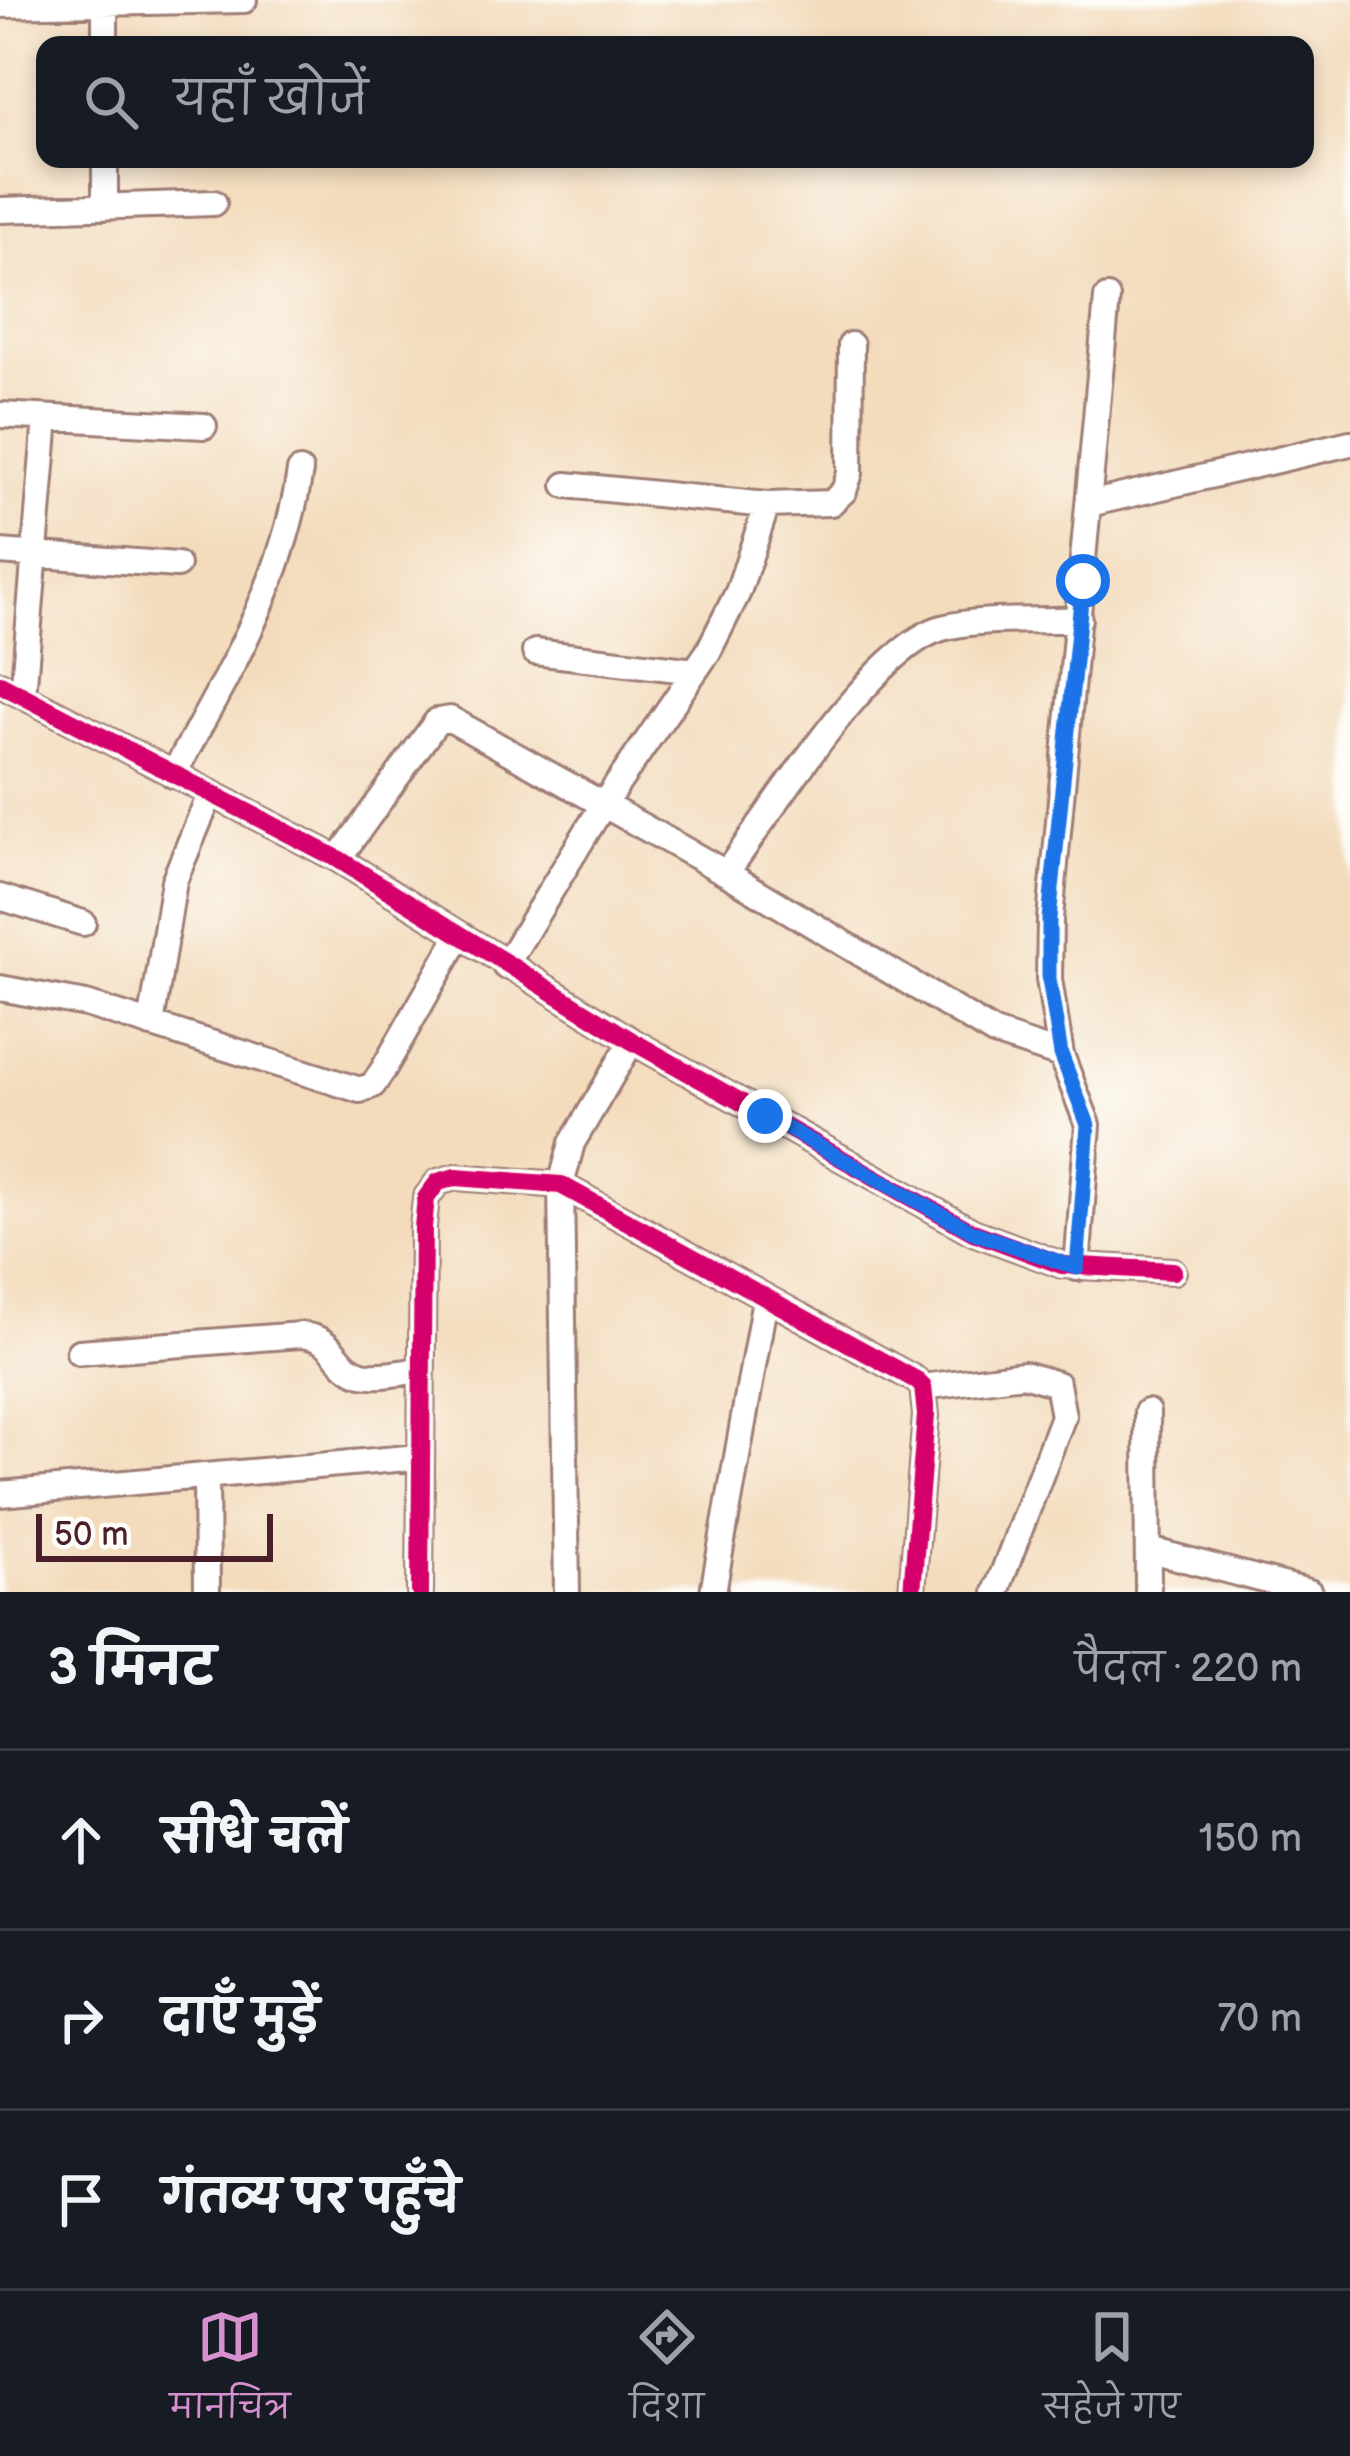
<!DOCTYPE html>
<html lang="hi">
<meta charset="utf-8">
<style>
:root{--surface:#171b24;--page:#20242c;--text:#f1f3f6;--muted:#9ea1a6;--line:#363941;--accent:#d690ce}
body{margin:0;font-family:"Balsamiq Sans","Playpen Sans Deva",sans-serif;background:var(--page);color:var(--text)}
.scale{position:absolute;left:36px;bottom:30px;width:237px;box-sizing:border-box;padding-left:12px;border:6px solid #4a1f2b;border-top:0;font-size:33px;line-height:42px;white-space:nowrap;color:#4a1f2b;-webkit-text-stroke:9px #fdfcf7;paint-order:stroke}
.stop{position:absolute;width:36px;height:36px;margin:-27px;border:9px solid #1a73e8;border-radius:50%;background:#fff}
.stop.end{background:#1a73e8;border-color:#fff;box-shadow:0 3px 12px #0008}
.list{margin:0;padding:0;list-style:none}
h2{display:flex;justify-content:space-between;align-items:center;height:156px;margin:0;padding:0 48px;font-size:51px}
h2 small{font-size:39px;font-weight:400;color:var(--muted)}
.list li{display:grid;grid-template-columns:78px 1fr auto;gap:36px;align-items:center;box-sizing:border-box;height:180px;padding:0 48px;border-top:3px solid var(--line)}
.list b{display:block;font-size:45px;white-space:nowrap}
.list em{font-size:39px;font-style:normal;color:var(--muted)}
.icon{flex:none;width:66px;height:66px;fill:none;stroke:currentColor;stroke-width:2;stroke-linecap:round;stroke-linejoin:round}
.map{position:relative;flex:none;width:1350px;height:1592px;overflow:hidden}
.search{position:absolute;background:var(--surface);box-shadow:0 6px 18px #0003;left:36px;right:36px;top:36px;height:132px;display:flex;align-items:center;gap:30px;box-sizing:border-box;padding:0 42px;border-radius:24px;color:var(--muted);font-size:45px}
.sheet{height:696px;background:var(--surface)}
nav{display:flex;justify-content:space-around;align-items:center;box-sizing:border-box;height:168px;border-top:3px solid var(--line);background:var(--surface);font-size:33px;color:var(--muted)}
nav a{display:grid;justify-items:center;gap:6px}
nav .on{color:var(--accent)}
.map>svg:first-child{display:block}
</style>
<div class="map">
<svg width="1350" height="1592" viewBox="0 0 1350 1592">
<rect width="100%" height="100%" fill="#fdfcf7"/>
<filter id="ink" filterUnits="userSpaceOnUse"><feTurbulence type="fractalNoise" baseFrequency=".00833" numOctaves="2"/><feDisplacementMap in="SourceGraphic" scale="24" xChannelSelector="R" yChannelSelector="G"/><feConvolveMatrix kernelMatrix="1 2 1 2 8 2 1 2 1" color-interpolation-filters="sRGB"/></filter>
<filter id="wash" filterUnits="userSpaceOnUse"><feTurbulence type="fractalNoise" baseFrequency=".004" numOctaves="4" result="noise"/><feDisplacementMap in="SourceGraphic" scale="48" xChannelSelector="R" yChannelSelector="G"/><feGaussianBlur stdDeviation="2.7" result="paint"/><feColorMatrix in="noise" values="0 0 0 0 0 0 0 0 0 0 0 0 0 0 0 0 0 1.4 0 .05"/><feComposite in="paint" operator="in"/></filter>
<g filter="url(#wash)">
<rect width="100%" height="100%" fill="#f3dbbc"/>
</g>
<g filter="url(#ink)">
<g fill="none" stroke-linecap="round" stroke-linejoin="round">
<defs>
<path id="minor" d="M 0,5 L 244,0
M 105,45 L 105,7
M 105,207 L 105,159
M 0,210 L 214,203
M 0,415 L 204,426
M 566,485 L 767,505 L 831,503 L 844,491 L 850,473 L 851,345
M 1089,504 L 1350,443
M 0,552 L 177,565
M 535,652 L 695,671
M 0,684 L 338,859 L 632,1041 L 973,1232 L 1062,1265 L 1173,1271
M 23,696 L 46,418
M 173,775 C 227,676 283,584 300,471
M 338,859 L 437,721 L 450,719 L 726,873 L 994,1033 L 1061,1055
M 726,873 C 772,811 872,648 942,628 C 983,617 1036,622 1079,619
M 0,897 L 83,923
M 505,966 L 603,805 L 708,652 L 738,592 L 767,505
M 0,988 L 86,1004 L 360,1090 L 373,1085 L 383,1070 L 458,938
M 151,1025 L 174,881 L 209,797
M 1077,1268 L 1088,1125 L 1061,1055 L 1049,979 L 1050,919 L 1107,298
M 79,1352 L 300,1335 C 339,1338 333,1366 362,1374 C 379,1378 403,1372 420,1370
M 923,1387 L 1023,1374 L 1057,1384 L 1063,1416 L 996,1592
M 1147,1412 L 1148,1592
M 206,1476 L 207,1592
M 0,1494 L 419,1457
M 1150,1550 L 1309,1592
M 420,1592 L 423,1227 L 426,1198 L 438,1182 L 456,1177 L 561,1185 L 916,1380 L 923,1387 L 926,1415 L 912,1592
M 567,1592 L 561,1185 L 572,1143 L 632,1041
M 713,1592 L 765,1299"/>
</defs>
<!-- minor casing -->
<use href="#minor" stroke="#9e7d74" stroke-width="30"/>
<!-- minor -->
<use href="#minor" stroke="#fff" stroke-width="24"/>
<defs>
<path id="cycleway" d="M 0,684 L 338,859 L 632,1041 L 973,1232 L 1062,1265 L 1173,1271
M 420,1592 L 423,1227 L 426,1198 L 438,1182 L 456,1177 L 561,1185 L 916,1380 L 923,1387 L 926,1415 L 912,1592"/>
</defs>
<!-- cycleway casing -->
<use href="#cycleway" stroke="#fdfcf7" stroke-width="26"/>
<!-- cycleway -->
<use href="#cycleway" stroke="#d6006c" stroke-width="18"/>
</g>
</g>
<g fill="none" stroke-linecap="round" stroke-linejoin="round" filter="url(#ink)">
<!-- route -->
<path stroke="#1a73e8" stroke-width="15" d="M 765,1116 L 973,1232 L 1077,1268 L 1088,1125 L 1061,1054 L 1049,979 L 1049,919 L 1083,581"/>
</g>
</svg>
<div class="scale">50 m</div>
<div class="stop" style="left:1083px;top:581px"></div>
<div class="stop end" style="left:765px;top:1116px"></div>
<div class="search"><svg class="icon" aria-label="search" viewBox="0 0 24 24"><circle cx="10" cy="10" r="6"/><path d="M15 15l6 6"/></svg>यहाँ खोजें</div>
</div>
<section class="sheet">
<h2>3 मिनट<small>पैदल · 220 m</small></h2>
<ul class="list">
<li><svg class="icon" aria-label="ahead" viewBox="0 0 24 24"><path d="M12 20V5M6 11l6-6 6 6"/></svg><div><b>सीधे चलें</b></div><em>150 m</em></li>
<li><svg class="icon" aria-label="right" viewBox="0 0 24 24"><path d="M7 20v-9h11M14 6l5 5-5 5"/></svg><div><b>दाएँ मुड़ें</b></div><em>70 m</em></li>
<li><svg class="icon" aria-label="arrive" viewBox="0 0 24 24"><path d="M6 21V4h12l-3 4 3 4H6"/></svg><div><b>गंतव्य पर पहुँचे</b></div></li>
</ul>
</section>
<nav>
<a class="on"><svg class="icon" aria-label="map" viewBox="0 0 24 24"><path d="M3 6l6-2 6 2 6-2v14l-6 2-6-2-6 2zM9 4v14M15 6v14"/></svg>मानचित्र</a>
<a><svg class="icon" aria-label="directions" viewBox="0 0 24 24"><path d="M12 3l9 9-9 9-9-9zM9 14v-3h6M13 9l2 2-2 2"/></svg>दिशा</a>
<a><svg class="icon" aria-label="saved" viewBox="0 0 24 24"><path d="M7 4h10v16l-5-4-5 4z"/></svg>सहेजे गए</a>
</nav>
